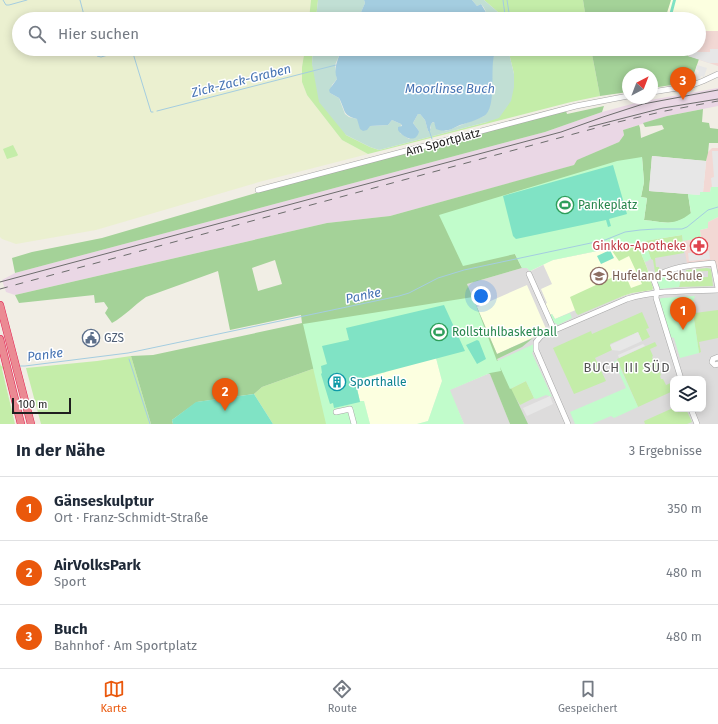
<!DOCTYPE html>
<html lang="de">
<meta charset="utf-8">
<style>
:root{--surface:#fff;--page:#f2f2f3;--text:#1f2937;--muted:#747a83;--line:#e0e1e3;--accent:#ea580c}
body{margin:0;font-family:"Fira Sans",sans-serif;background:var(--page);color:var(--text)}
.controls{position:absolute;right:12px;bottom:12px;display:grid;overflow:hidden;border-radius:8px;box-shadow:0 2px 10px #0003}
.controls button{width:36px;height:36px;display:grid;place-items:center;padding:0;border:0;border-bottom:1px solid var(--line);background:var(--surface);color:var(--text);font:20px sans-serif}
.compass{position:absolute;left:622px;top:68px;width:36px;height:36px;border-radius:50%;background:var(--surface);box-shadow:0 2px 10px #0003;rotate:42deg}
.scale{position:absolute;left:12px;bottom:10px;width:59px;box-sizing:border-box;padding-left:4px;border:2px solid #1f1f1f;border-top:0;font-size:11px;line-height:14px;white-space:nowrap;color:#1f1f1f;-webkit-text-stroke:3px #fff;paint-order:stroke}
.you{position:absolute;left:481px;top:296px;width:14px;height:14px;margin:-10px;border:3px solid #fff;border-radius:50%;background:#1a73e8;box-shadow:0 0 0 6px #1a73e833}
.badge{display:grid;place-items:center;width:26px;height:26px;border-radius:50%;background:var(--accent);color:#fff;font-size:13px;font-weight:700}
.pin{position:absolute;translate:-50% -33px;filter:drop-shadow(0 1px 2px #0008)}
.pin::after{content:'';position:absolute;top:21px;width:14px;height:12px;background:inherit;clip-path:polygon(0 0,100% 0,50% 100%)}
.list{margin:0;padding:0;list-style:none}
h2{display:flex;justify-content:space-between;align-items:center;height:52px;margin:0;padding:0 16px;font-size:17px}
h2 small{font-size:13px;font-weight:400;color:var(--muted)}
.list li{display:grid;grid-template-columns:26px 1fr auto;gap:12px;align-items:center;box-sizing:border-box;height:64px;padding:0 16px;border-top:1px solid var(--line)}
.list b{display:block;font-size:15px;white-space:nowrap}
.list p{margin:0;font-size:13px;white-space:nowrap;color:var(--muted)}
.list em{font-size:13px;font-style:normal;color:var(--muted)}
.icon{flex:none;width:22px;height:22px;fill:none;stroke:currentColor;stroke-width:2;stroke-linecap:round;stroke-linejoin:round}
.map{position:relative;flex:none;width:718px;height:424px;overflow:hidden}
.search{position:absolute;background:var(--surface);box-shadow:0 2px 10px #0003;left:12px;right:12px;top:12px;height:44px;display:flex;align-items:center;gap:10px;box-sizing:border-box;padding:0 14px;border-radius:22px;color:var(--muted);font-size:15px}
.sheet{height:244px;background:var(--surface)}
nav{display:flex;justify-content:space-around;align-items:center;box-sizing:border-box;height:56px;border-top:1px solid var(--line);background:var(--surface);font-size:11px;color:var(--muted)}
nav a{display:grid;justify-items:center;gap:2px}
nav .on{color:var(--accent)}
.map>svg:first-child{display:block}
</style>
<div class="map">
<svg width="718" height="424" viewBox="0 0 718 424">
<rect width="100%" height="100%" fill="#f1eee5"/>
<!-- residential -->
<path fill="#dddcdc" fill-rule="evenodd" d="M 682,235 L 715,267 L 718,286 L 718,424 L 523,424 L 467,284 L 522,268 L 527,268 L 531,271 L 553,260 L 644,241 ZM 673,379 L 703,379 L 703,409 L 673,409 Z
M 490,373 L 510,424 L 464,424 L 449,390 Z"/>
<!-- commercial -->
<path fill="#f2d8d4" d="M 699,31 L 718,31 L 718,66 L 688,56 L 689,49 L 699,49 Z
M 712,148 L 718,148 L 718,187 L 711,187 L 710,192 L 703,192 L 707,153 Z
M 718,217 L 718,276 L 716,266 L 688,269 L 683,241 L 701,238 L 700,230 L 708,228 L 708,222 Z"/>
<!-- industrial -->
<path fill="#ead7e5" d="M 718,88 L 718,106 L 667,116 L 623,130 L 624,135 L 619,142 L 578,160 L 574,165 L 557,170 L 390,216 L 327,223 L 15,295 L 6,292 L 2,280 L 15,273 L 545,132 L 602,112 L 639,102 Z"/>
<!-- education -->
<path fill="#fcffe0" d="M 671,0 L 718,0 L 718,31 L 699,31 L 699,19 L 665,19 Z
M 637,243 L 647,268 L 653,288 L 652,290 L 632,293 L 614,299 L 612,294 L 555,319 L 552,314 L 550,315 L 545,304 L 547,303 L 541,289 L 552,284 L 543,264 L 553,260 Z
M 527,285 L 547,331 L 497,354 L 477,307 Z
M 436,358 L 442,381 L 428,421 L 417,424 L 370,424 L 364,401 L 360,402 L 355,380 L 386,372 L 386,370 Z"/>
<!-- farmland -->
<path fill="#ebf0d0" d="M 0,0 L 311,0 L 309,19 L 19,19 L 19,49 L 305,49 L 302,67 L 302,82 L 307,95 L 342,140 L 368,154 L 259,182 L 96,230 L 16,244 L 2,239 L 0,237 Z"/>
<!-- grass -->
<path fill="#c4eda9" d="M 311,0 L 318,0 L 316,19 L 309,19 Z
M 484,0 L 583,0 L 586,19 L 502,19 L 499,13 Z
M 305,49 L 313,49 L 312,64 L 346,135 L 370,147 L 379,150 L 487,122 L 514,74 L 508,49 L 591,49 L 600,96 L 571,102 L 368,154 L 342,140 L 307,95 L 302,82 L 302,67 Z
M 13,145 L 18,155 L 17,156 L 7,159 L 3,149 Z
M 682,235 L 684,253 L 655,258 L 656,267 L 659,267 L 660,271 L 656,273 L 655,272 L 653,260 L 651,259 L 644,241 Z
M 637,243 L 647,268 L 653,288 L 652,290 L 632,293 L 623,296 L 578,315 L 576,313 L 570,297 L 624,272 L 631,288 L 642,284 L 629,256 L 619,261 L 610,248 Z
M 707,268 L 711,269 L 713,286 L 679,287 L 681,279 L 683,279 L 682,275 L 688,275 L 688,278 L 708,277 L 708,271 L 686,272 L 686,270 Z
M 693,303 L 695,313 L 718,310 L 718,338 L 699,342 L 701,352 L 699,353 L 692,306 Z
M 642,312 L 649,328 L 646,329 L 650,337 L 642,341 L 638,332 L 610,344 L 612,350 L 595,358 L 606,381 L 574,394 L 553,348 L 591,331 L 592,334 Z
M 655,342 L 657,346 L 650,349 L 653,356 L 652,357 L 653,360 L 655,359 L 661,375 L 660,376 L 661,379 L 663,379 L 666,385 L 673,382 L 673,391 L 638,407 L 617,359 Z
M 131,356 L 151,424 L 41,424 L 26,368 L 97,361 Z
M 0,363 L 1,366 L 4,367 L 2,369 L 15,424 L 0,424 Z
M 318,367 L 350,424 L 273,424 L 254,394 L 262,387 Z
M 526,381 L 534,398 L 520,405 L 510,389 Z
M 673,408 L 686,409 L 692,422 L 687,424 L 645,424 L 644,421 Z"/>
<!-- forest -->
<path fill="#a4d298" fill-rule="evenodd" d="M 583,0 L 671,0 L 665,19 L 586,19 Z
M 591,49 L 689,49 L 688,56 L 699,59 L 691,82 L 652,88 L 652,74 L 628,74 L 628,92 L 600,96 Z
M 604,106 L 602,112 L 545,132 L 15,273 L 12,258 L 32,252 L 102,238 L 266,190 L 566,111 L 567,114 Z
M 703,109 L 702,122 L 709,123 L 710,128 L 718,129 L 718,143 L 709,143 L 708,153 L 706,161 L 652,156 L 649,191 L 688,194 L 691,214 C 673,227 665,222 644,220 L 647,198 L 641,197 L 644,182 L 642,157 L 515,254 L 522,268 L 467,284 L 497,354 L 533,338 L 522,347 L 497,359 C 507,381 518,402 528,424 L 510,424 L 490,374 L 487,373 L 484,348 L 318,367 L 262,387 L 254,394 L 197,402 L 172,420 L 173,424 L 151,424 L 131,356 L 153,355 L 302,323 L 301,315 L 230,330 L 218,271 L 146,297 C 134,305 125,316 112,323 L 105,313 L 108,308 L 104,302 L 95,303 L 94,295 L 19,303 L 15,295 L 327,223 L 390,216 L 574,165 L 577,160 L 619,142 L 624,135 L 623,130 L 639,125 L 640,128 L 641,138 L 664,129 L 662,125 L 645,127 L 643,123 L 667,116 ZM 275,260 L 282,284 L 258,291 L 252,268 Z"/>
<!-- wetland -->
<path fill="#c1dfd4" d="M 318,0 L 364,0 L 365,3 L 358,19 L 316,19 Z
M 472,0 L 484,0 L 499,13 L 502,19 L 487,19 C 487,13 485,8 481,4 L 477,6 Z
M 313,49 L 342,49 L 335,65 L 337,79 L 332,85 L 330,93 L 339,98 L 345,114 L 349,117 L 357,119 L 370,126 L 388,125 L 392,120 L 401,124 L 400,133 L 409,139 L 419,131 L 413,123 L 418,114 L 420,114 L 425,120 L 428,131 L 431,128 L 430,124 L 434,122 L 437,129 L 446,131 L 484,116 L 492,93 L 492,61 L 494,56 L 496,55 L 500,55 L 503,51 L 502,49 L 508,49 L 514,74 L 514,87 L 511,101 L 499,118 L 487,122 L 379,150 L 370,147 L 346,135 L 319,102 L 312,64 Z"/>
<!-- park -->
<path fill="#c1fccb" d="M 642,157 L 644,182 L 641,197 L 647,198 L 644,220 C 665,222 673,227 691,213 L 688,194 L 700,195 L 700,192 L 710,192 L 711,187 L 718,187 L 718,217 L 708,222 L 708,228 L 700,230 L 701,238 L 683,241 L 682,235 L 645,241 L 651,259 L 650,259 L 648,261 L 645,262 L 636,243 L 553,260 L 530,271 L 527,268 L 522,268 L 515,254 L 463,266 L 439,215 L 617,161 Z
M 671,271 L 672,280 L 681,279 L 679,287 L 658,289 L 656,280 L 658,277 Z
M 695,296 L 692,306 L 699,353 L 680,358 L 674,338 L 670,337 L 659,299 L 662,298 Z
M 473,297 L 497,361 L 534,344 L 535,350 L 532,353 L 552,397 L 546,395 L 536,399 L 534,398 L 526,381 L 510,389 L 500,367 L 501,371 L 490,373 L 450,390 L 464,424 L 417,424 L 428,421 L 442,381 L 436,358 L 386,370 L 386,372 L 355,380 L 360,401 L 364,401 L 370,424 L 326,424 L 303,324 Z
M 570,313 L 572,318 L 558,325 L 555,323 L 553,323 L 550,315 L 552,314 L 555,319 Z
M 616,359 L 638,407 L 614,418 L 611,416 L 592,424 L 575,424 L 570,412 L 626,388 L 614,362 L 617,360 Z"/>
<!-- pitch -->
<path fill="#80e3c5" d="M 673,0 L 676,0 L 671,19 L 668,19 Z
M 613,165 L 627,214 L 609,219 L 611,226 L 608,227 L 606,220 L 516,239 L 513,236 L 503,196 Z
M 610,250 L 614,258 L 601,264 L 597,256 Z
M 444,305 L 465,351 L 355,380 L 360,402 L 334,408 L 333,403 L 330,404 L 321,374 L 322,373 L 321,366 L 327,364 L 322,346 L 349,340 L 346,328 Z
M 477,340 L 479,341 L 486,359 L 477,364 L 466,345 Z
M 254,394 L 273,424 L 173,424 L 172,420 L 196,402 Z"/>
<!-- parking -->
<path fill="#e7e7e7" d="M 710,49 L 718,49 L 718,66 L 718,63 L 709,63 L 688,56 L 694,52 L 710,52 Z
M 697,65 L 707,68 L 704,77 L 701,76 L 700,79 L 696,80 L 699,71 L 696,69 Z
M 712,151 L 718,151 L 718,187 L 712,187 L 711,178 L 714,177 Z
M 652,156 L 706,161 L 703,192 L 700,192 L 700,195 L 649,191 Z
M 709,251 L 710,259 L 689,261 L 688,253 Z
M 638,332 L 642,341 L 620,351 L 612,350 L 610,345 Z
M 643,344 L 645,346 L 619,358 L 618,355 Z
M 550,396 L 553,404 L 527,416 L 523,408 Z"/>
<!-- water -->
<path fill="#a4cde0" d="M 364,0 L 472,0 L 477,6 L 481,4 L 487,14 L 487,19 L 358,19 L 365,3 Z
M 342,49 L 502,49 L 502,54 L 494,56 C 490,70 497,108 484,116 C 477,120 468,123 460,125 C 452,129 445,133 436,129 L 434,122 C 429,123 431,128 430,131 L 428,131 L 425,120 L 420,114 L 418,114 L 413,123 L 419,131 C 417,144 403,138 398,130 L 398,127 L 402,126 L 401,124 L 392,120 L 388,125 L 370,126 L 367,130 L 363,131 L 360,129 L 357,119 C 342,115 346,111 339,98 L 330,93 L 329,90 L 337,79 C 333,68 338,59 342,49 Z"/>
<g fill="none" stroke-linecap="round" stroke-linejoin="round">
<!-- stream -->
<path stroke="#a4cde0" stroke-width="1" d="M 3,0 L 6,5 L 9,5 L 27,0
M 80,0 L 85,19
M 503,0 L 505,15 L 505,19
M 507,0 L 510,19
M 94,49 L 97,56 L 101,57 L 129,49 L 132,50 L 151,112 L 153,112
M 157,111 L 336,65
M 429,130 L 432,139
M 129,359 L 150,424
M 19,366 L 25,366 L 128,353 L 399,296 L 409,293 L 438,278 L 464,270 L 605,240 L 625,232 L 640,230 L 656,229 L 682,229 L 687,227 L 708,210 L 718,207"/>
<defs>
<path id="minor" d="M 652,92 L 690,86 L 703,81 L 718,74
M 258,190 L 576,106 L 628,96
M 529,274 L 554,330
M 718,357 L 713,359 L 712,362 L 715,365 L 718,364
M 681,379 L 656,298 L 657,289 L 653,278 C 672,266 692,265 713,263 L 718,288
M 691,409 L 697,424
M 336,412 L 350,409 L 354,424
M 568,424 L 536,350 L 536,342 L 541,336 L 627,299 C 656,290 688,291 718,290"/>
<path id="highway" d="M 0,305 L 31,424
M 0,339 L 21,424"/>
</defs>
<!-- minor casing -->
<use href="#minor" stroke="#a6a6a6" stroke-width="6"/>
<!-- highway casing -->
<use href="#highway" stroke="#e31d50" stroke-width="8"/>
<!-- minor -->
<use href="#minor" stroke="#fff" stroke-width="5"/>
<!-- highway -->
<use href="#highway" stroke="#eb8a93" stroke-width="7"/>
<!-- tram -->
<path stroke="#6d6d6d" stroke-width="1" d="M 589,127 L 663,108 L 718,99
M 0,282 L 561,132 L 603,117 L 643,104 L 718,90"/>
<!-- rail -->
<path stroke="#6d6d6d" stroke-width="1" stroke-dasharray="8 8" stroke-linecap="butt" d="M 0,289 L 618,122 L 665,111 L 718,101"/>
</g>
<!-- icons -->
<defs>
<symbol id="stadium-ring" viewBox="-11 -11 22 22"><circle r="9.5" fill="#fff" stroke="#2e9e5b" stroke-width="1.5"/><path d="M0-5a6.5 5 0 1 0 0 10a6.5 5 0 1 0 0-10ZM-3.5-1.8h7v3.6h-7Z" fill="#2e9e5b"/></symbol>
<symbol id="pharmacy-ring" viewBox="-11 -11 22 22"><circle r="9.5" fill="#fff" stroke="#e0444e" stroke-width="1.5"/><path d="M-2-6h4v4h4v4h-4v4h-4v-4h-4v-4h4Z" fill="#e0444e"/></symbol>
<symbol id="school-ring" viewBox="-11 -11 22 22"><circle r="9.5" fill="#fff" stroke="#8d6e63" stroke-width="1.5"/><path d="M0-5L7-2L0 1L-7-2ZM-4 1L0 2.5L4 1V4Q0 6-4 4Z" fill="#8d6e63"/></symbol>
<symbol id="civic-ring" viewBox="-11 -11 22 22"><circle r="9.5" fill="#fff" stroke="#5c6f8a" stroke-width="1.5"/><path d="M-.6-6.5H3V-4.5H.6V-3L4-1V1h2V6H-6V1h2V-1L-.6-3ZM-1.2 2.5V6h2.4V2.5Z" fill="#5c6f8a"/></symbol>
<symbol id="building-ring" viewBox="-11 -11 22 22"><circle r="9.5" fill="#fff" stroke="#0f9aa8" stroke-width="1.5"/><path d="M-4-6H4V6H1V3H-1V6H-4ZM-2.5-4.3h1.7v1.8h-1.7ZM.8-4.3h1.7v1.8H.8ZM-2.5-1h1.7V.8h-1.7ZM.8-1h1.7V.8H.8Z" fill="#0f9aa8"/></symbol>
</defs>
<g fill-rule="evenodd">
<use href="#stadium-ring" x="555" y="195" width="20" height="20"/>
<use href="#pharmacy-ring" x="689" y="236" width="20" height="20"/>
<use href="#school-ring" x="589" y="266" width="20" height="20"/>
<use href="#stadium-ring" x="429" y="322" width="20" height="20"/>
<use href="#civic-ring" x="81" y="328" width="20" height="20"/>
<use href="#building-ring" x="327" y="372" width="20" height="20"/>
</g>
<g text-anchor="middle" stroke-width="3" stroke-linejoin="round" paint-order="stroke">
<!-- street labels -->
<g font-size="12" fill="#1f1f1f" stroke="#fff">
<text transform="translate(443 142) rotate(-15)" y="4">Am Sportplatz</text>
</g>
<!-- leisure labels -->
<g font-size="12" fill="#27864d" stroke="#fff" text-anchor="start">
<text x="578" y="209">Pankeplatz</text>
<text x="452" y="336">Rollstuhlbasketball</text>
</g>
<!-- health labels -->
<g font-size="12" fill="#be3a42" stroke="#fff" text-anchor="end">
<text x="686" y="250">Ginkko-Apotheke</text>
</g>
<!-- education labels -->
<g font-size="12" fill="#785e54" stroke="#fff" text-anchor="start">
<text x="612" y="280">Hufeland-Schule</text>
</g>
<!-- service labels -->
<g font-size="12" fill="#4e5e75" stroke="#fff" text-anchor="start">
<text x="104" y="342">GZS</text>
</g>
<!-- culture labels -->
<g font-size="12" fill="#0d838f" stroke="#fff" text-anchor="start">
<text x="350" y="386">Sporthalle</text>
</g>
<!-- water labels -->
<g font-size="13" font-style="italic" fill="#4774b4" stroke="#fff">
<text transform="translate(241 80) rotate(-14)" y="5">Zick-Zack-Graben</text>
<text x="450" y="93">Moorlinse Buch</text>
<text transform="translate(363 295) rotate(-12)" y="5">Panke</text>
<text transform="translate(45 354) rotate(-7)" y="5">Panke</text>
</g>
<!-- neighbourhood labels -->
<g font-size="13" letter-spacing="1" fill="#525252" stroke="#fff">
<text x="627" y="372">BUCH III SÜD</text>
</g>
</g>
</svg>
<div class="controls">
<button><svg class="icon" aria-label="layers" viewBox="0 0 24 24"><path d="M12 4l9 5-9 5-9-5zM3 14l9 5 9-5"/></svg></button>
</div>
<svg class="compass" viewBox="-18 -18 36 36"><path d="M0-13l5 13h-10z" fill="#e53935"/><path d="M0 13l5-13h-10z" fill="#747a83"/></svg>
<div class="scale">100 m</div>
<div class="you"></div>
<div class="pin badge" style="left:683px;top:330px">1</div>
<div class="pin badge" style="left:225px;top:411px">2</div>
<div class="pin badge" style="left:683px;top:100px">3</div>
<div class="search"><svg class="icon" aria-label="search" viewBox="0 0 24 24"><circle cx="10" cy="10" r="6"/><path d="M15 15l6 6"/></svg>Hier suchen</div>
</div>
<section class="sheet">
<h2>In der Nähe<small>3 Ergebnisse</small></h2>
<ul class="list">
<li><span class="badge">1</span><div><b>Gänseskulptur</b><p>Ort · Franz-Schmidt-Straße</p></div><em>350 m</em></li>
<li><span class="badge">2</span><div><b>AirVolksPark</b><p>Sport</p></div><em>480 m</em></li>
<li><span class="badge">3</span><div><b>Buch</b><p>Bahnhof · Am Sportplatz</p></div><em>480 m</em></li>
</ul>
</section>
<nav>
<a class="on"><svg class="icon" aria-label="map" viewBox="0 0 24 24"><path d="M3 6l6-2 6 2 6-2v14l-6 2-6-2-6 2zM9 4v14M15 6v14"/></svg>Karte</a>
<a><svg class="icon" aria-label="directions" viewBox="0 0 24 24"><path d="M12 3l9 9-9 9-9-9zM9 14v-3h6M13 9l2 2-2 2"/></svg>Route</a>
<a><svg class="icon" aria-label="saved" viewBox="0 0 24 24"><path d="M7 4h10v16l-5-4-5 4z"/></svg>Gespeichert</a>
</nav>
